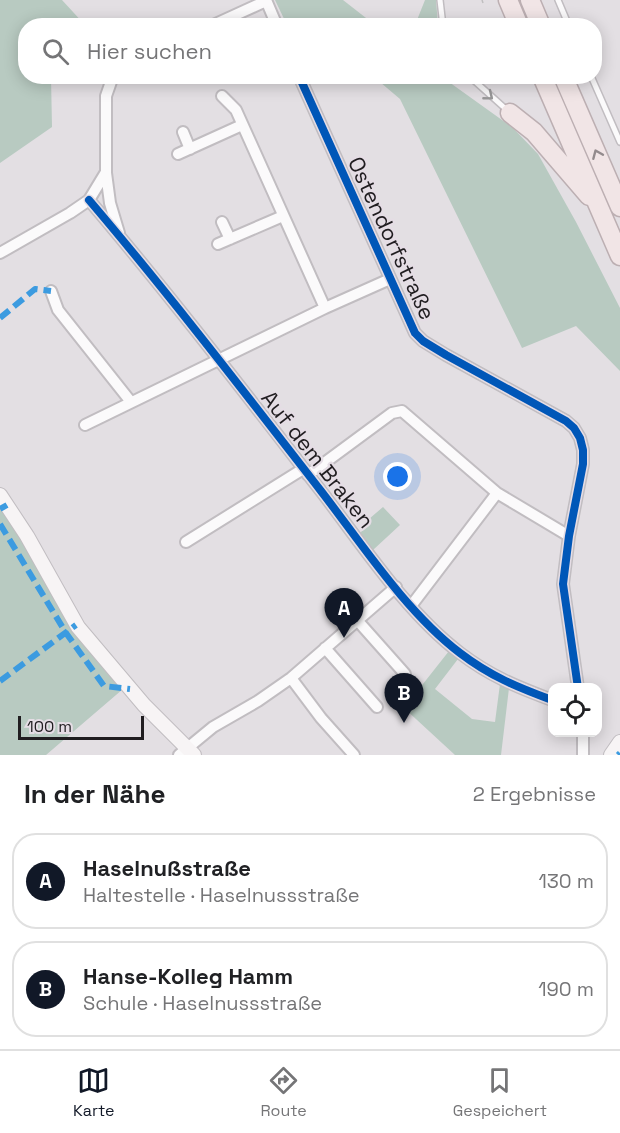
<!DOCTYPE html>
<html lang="de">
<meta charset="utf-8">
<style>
:root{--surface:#fff;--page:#f2f2f2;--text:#202124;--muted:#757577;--line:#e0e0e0;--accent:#111827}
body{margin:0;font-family:"Space Grotesk",sans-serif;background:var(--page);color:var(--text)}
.controls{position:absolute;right:18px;bottom:18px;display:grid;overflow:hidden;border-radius:12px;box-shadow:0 3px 15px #0003}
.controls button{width:54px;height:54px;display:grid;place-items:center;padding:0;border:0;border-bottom:2px solid var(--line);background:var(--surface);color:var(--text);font:30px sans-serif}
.scale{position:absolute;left:18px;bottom:15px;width:126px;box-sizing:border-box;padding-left:6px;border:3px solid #201d20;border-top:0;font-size:16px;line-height:21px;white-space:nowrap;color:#201d20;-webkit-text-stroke:4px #e5dde5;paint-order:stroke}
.you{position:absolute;left:398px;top:477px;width:21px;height:21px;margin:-15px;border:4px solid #fff;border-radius:50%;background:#1a73e8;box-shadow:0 0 0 9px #1a73e833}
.badge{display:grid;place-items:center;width:39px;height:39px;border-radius:50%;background:var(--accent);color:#fff;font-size:20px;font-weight:700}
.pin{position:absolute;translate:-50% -50px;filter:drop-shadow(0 2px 3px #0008)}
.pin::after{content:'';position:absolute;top:32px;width:21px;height:18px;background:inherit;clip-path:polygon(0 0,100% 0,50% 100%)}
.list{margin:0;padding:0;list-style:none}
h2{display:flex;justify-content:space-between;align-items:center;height:78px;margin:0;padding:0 24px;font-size:26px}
h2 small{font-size:20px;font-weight:400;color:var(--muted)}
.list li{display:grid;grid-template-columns:39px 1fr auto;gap:18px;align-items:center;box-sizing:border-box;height:96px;margin:0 12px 12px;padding:0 12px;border:2px solid var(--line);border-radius:24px}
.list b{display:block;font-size:22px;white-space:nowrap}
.list p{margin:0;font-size:20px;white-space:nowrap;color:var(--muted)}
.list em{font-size:20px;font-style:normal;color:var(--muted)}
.icon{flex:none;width:33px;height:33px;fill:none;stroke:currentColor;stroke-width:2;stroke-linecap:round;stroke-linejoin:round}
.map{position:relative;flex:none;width:620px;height:755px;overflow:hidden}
.search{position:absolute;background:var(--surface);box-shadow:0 3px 15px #0003;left:18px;right:18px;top:18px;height:66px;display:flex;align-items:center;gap:15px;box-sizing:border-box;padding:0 21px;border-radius:24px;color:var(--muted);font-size:22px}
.sheet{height:294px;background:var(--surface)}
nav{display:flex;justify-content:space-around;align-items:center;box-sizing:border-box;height:84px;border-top:2px solid var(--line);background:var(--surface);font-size:16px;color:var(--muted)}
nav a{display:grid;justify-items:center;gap:3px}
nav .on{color:var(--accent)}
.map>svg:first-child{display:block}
</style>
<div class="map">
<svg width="620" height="755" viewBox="0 0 620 755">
<rect width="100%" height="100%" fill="#e3dfe3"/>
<!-- green -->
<path fill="#b8cac1" d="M 0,0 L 62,0 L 85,25 L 26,26 L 26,76 L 51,77 L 52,127 L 0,163 Z
M 275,0 L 343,0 L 375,25 L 287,25 Z
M 425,0 L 436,0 L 438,25 L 417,25 L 417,20 Z
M 374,77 L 442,77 L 513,128 L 538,154 L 576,222 L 620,308 L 620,371 L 576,326 L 522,348 L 400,99 Z
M 0,503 L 123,689 L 46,755 L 0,755 Z
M 383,507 L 400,525 L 373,550 L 360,533 L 371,522 L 369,519 Z
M 449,651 L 458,659 L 435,689 L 472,719 L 495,722 L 500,684 L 509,688 L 501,755 L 455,755 L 404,708 Z"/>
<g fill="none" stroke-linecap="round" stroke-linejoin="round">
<defs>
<path id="lane" d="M 440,0 L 443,26
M 558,0 L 569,26
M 469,76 L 508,111
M 591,76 L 620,142"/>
<path id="street" d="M 266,0 L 277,26
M 211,26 L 266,1
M 299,76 L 415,333 L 423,341 L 446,355 L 566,421 L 574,428 L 580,438 L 583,450 L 583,464 L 569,536 L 563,584 L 578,688
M 222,96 L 236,110 L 325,308
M 183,132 L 190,149
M 178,154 L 242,125
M 106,173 L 110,203 L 119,233
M 89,200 C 169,294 245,393 321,491 C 362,544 406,612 460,653 C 490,676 517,687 552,700
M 222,222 L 230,239
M 218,244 L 283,216
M 0,253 L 70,213 L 89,200 L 106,172 L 106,96 L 113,76
M 51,291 L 58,310 L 131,402
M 85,425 L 325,308 L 390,279
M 308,475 L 392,413 L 402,411 L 497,493 L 569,536
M 186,542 L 303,469
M 411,606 L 497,493
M 357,620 L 405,674
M 325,648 L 377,707
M 291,678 L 321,718 L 354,755
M 583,732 L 583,755
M 179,755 L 213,727 L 258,701 L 291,678 L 396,587"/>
<path id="secondary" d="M 0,495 L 27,536 L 78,627 L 144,705 L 194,755
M 611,755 L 620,742"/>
<path id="highway" d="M 508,0 L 519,26
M 530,0 L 541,26
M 542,76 L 620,256
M 563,76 L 620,207
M 510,113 L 534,132 L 589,196"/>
</defs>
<!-- lane casing -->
<use href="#lane" stroke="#c1bdc1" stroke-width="8"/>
<!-- street casing -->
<use href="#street" stroke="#c1bdc1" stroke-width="14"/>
<!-- secondary casing -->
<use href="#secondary" stroke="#c1bdc1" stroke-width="16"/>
<!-- highway casing -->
<use href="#highway" stroke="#bcafb2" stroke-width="21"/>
<!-- path -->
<path stroke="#bfbebf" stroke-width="1.5" stroke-dasharray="4.5 4.5" stroke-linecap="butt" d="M 482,0 L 483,3"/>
<!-- lane -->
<use href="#lane" stroke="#fbfafb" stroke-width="5"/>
<!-- street -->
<use href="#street" stroke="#fbfafb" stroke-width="10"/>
<!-- secondary -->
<use href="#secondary" stroke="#f7f4f5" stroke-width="14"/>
<!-- highway -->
<use href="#highway" stroke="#f1e5e6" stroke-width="18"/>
<!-- quiet -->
<path stroke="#3c9be0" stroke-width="6" stroke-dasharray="12 6" stroke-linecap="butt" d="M 0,318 L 35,289 L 51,291
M 0,509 L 7,505
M 0,524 L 66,633 L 104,686 L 130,689
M 0,681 L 76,625
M 618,755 L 620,753"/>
<defs>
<path id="cycleway" d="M 299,76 L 415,333 L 423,341 L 446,355 L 566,421 L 574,428 L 580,438 L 583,450 L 583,464 L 569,536 L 563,584 L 578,688
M 89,200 C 169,294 245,393 321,491 C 362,544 406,612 460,653 C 490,676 517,687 552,700"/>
</defs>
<!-- cycleway casing -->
<use href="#cycleway" stroke="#e5dde5" stroke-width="11"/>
<!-- cycleway -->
<use href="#cycleway" stroke="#0057b8" stroke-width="8"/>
</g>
<!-- one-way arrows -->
<defs><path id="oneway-chevron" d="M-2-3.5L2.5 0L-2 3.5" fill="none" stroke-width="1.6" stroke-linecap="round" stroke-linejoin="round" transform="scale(1.5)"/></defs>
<use stroke="#989798" href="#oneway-chevron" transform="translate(489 96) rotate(39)"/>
<use stroke="#938b8d" href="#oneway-chevron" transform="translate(597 154) rotate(-113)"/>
<g text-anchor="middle" stroke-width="4.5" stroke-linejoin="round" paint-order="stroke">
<!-- street labels -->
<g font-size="22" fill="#201d20" stroke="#e5dde5">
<text transform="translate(392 238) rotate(65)" y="8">Ostendorfstraße</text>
<text transform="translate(318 459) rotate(52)" y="8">Auf dem Braken</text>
</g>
</g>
</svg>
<div class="controls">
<button><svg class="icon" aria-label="locate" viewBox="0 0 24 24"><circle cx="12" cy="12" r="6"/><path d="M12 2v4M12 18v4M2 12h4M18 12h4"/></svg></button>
</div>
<div class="scale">100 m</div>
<div class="you"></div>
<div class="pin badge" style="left:344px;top:638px">A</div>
<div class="pin badge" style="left:404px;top:723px">B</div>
<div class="search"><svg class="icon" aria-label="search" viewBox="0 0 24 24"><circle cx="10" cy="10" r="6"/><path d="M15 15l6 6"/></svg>Hier suchen</div>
</div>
<section class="sheet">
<h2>In der Nähe<small>2 Ergebnisse</small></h2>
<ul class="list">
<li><span class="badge">A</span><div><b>Haselnußstraße</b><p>Haltestelle · Haselnussstraße</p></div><em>130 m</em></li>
<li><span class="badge">B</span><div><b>Hanse-Kolleg Hamm</b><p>Schule · Haselnussstraße</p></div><em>190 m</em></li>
</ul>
</section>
<nav>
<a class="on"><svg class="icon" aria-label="map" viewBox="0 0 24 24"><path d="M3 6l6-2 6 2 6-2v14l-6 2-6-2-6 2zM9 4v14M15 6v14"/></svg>Karte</a>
<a><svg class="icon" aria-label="directions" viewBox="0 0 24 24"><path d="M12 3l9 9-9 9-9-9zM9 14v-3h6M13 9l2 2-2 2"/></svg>Route</a>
<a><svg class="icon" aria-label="saved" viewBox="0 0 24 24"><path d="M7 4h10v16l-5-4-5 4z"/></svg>Gespeichert</a>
</nav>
